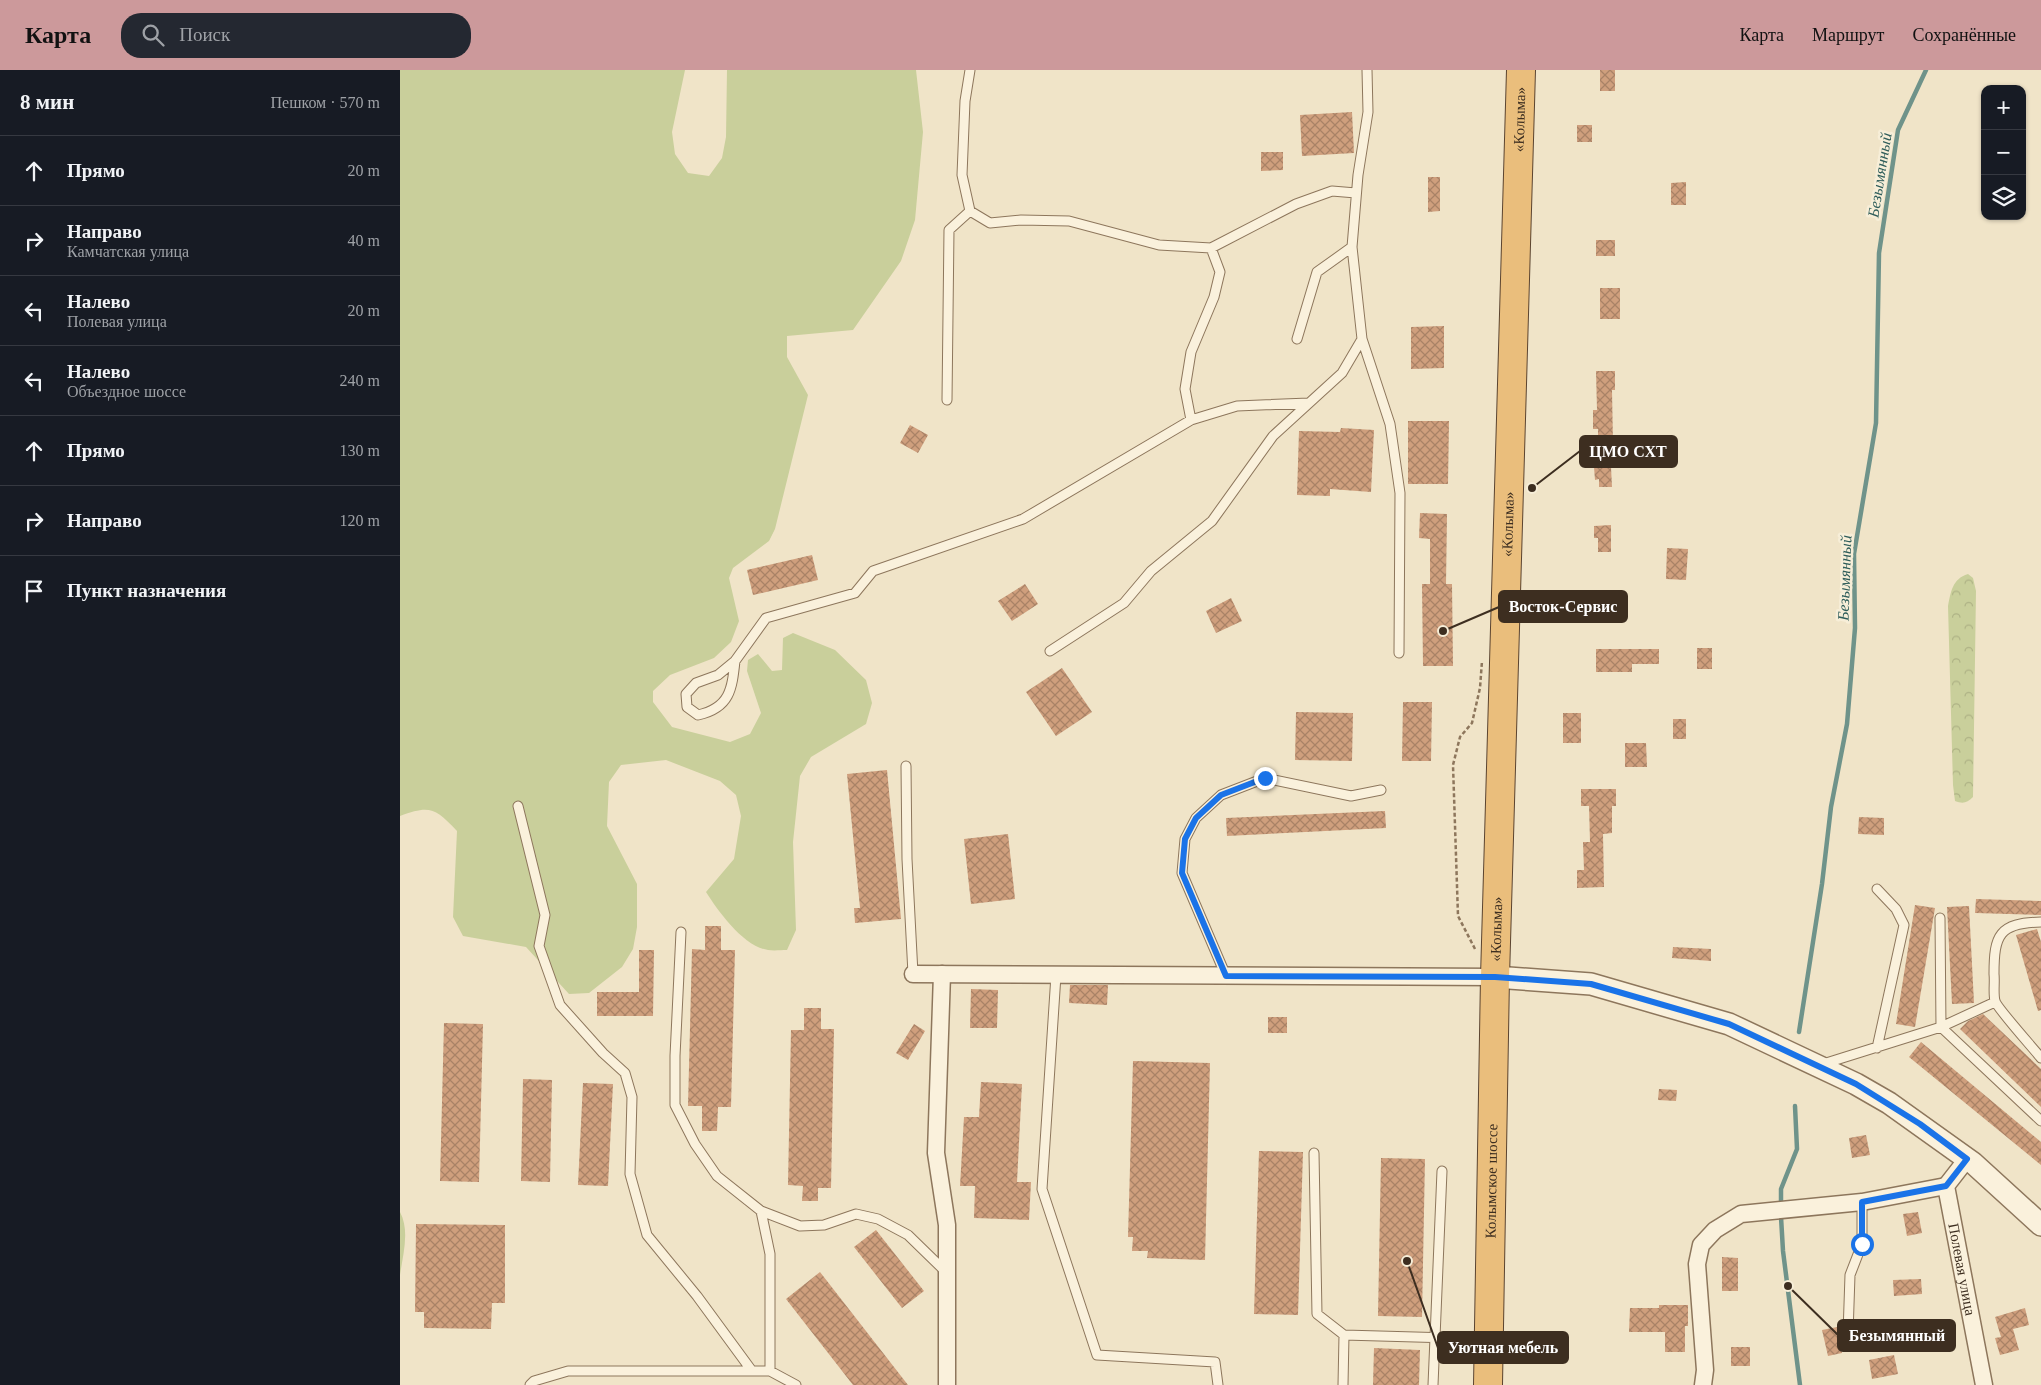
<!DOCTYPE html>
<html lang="ru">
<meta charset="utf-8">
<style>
:root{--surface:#171b24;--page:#242831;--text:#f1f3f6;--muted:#9ea1a6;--line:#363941;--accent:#cc999b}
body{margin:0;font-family:Georgia,serif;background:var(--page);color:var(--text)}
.controls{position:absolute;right:15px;top:15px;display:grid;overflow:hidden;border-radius:10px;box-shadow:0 1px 4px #0004}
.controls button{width:45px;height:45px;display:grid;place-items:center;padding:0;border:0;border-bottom:1px solid var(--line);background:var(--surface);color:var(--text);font:25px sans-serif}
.stop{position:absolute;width:15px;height:15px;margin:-11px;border:4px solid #1a73e8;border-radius:50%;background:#fff}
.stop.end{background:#1a73e8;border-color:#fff;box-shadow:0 1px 5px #0008}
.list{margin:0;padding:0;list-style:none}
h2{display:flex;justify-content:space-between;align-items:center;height:65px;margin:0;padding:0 20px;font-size:21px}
h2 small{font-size:16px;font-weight:400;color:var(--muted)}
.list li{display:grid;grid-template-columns:32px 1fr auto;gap:15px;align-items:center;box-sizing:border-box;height:70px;padding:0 20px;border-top:1px solid var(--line)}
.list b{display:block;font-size:19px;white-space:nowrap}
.list p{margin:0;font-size:16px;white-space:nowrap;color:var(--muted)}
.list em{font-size:16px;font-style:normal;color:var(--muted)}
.icon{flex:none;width:28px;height:28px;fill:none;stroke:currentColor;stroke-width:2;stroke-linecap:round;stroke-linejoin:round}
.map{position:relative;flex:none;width:1641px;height:1315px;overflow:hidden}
header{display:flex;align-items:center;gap:30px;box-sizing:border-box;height:70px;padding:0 25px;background:var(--accent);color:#111}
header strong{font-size:24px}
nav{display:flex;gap:28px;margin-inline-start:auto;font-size:18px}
.search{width:350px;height:45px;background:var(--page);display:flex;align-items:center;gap:12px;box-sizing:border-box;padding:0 18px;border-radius:20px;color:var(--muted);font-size:19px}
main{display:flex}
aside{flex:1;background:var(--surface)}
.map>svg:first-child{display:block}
</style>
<header>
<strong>Карта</strong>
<div class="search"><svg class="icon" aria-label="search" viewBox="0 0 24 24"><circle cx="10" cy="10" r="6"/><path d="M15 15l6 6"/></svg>Поиск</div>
<nav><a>Карта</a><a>Маршрут</a><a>Сохранённые</a></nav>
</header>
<main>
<aside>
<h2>8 мин<small>Пешком · 570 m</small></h2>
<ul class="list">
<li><svg class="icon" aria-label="ahead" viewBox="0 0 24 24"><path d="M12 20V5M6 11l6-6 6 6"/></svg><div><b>Прямо</b></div><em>20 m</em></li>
<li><svg class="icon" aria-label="right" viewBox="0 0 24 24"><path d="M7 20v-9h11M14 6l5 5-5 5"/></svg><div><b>Направо</b><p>Камчатская улица</p></div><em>40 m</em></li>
<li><svg class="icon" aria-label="left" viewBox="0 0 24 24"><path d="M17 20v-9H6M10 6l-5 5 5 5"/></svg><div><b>Налево</b><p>Полевая улица</p></div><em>20 m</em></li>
<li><svg class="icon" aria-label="left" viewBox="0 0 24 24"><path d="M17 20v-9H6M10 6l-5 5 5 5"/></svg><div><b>Налево</b><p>Объездное шоссе</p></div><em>240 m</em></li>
<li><svg class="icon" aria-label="ahead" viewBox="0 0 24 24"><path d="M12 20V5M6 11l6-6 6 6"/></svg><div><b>Прямо</b></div><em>130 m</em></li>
<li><svg class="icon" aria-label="right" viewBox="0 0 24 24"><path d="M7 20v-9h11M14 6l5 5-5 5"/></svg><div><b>Направо</b></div><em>120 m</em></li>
<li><svg class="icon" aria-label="arrive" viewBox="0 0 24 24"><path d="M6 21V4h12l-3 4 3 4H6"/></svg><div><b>Пункт назначения</b></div></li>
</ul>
</aside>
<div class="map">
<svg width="1641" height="1315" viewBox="0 0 1641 1315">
<defs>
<pattern id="forest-crowns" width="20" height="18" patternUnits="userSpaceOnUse" patternTransform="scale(1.25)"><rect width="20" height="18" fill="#c9cf9b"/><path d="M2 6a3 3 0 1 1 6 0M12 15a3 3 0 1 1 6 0" fill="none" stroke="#aeb285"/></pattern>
<pattern id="building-cross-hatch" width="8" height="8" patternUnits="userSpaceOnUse" patternTransform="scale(1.25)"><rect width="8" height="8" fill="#cf9f7d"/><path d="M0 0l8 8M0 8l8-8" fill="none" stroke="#a98266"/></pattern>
</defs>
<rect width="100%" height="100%" fill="#f0e4c8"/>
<!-- grass -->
<path fill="#c9cf9b" d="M 0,0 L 285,0 L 272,62 L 275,84 L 288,103 L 309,106 L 322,88 L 326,67 L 327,0 L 516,0 L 523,62 L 515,150 L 501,191 L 453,260 L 387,266 L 387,287 L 408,325 L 375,459 L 369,471 L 333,498 L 329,508 L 339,551 L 331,572 L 314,588 L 270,605 L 253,621 L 253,632 L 272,657 L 330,672 L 350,664 L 361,643 L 347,601 L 348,590 L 358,584 L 372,601 L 382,600 L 383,568 L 393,563 L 435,580 L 466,610 L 472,633 L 466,654 L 411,687 L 400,706 L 393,772 L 396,860 L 387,880 C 381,880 374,881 368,880 C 344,877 318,841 306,822 L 334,789 L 341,746 L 336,725 L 320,711 L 266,690 L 221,695 L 209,712 L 207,756 L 237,814 L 237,857 L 233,879 L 222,897 L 189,923 L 169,924 L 126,877 L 63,866 L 53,847 L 57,761 C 35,738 30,735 0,746 Z
M 0,1142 C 10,1161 3,1184 0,1205 Z"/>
<!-- forest -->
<path fill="url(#forest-crowns)" d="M 1568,504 L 1573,508 L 1576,521 L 1573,727 C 1567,733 1563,734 1555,731 L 1553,715 L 1548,536 C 1551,522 1552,509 1568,504 Z"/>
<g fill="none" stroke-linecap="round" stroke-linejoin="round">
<!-- stream -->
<path stroke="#6f938a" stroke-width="4.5" d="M 1399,962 L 1422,814 L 1431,737 L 1447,654 L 1455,558 L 1454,484 L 1476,353 L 1479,183 L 1498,60 L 1526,0
M 1381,1131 L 1381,1119 L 1397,1079 L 1395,1036
M 1381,1147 L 1383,1181 L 1400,1315"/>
</g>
<!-- building -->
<path fill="url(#building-cross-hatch)" d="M 1200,0 L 1215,0 L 1215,21 L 1200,21 Z
M 952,42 L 954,83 L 902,86 L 900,45 Z
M 1177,55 L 1192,55 L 1192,72 L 1177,72 Z
M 861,82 L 883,82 L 883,100 L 861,101 Z
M 1028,107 L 1040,107 L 1040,141 L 1028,142 Z
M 1286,112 L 1286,135 L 1271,135 L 1271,113 Z
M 1196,170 L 1215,170 L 1215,186 L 1196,186 Z
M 1200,218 L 1220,218 L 1220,249 L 1200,249 Z
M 1044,256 L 1044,298 L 1011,299 L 1011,257 Z
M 1196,301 L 1215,301 L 1215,320 L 1212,320 L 1213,374 L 1198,374 L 1198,359 L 1193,359 L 1193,340 L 1197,340 Z
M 1008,351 L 1049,351 L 1048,414 L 1008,414 Z
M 510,355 L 528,365 L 518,383 L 500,373 Z
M 941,358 L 974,360 L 971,422 L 930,419 L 930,426 L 897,425 L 899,361 L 940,362 Z
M 1194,397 L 1211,397 L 1212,417 L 1199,417 L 1199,409 L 1195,410 Z
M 1020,443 L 1047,444 L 1046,514 L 1052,514 L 1053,596 L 1023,596 L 1022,514 L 1030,514 L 1030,469 L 1019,468 Z
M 1211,455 L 1211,482 L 1198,482 L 1198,468 L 1194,468 L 1194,456 Z
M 1267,478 L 1288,479 L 1286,510 L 1266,509 Z
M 412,485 L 418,510 L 353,525 L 347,500 Z
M 625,514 L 638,534 L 612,551 L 598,531 Z
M 831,528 L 842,551 L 816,563 L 806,541 Z
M 1297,578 L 1312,578 L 1312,599 L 1297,599 Z
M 1196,579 L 1259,579 L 1259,594 L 1232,594 L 1232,602 L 1196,602 Z
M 662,598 L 692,642 L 656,666 L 626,622 Z
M 1003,632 L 1032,632 L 1031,691 L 1002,691 Z
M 896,642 L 953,643 L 952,691 L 895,690 Z
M 1163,643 L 1181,643 L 1181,673 L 1163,673 Z
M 1273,649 L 1286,649 L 1286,669 L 1273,669 Z
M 1225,673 L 1246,673 L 1247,697 L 1225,697 Z
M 487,700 L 501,849 L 455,853 L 454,838 L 460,838 L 447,704 Z
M 1181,719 L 1216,719 L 1216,736 L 1212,736 L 1212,763 L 1203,764 L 1204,817 L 1177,818 L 1177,800 L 1184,800 L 1183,772 L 1190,772 L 1189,736 L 1181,736 Z
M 985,741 L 986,758 L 827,766 L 826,748 Z
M 1459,747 L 1484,748 L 1484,765 L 1458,764 Z
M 608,764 L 615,829 L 571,834 L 564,769 Z
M 1576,829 L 1641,831 L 1641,845 L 1575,843 Z
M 1515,835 L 1535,838 L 1515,957 L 1496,954 Z
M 1569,836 L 1574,933 L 1552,934 L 1547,837 Z
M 305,856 L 321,856 L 321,880 L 335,880 L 331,1037 L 318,1037 L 317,1061 L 302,1061 L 302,1036 L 288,1036 L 292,879 L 305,880 Z
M 1637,859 L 1641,872 L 1641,940 L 1638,941 L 1616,865 Z
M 1273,877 L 1311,879 L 1311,891 L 1272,888 Z
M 239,880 L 254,880 L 253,946 L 197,946 L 197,922 L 239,922 Z
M 670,915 L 708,915 L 707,935 L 669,933 Z
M 571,919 L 598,920 L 597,958 L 570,958 Z
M 404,938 L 421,938 L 421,959 L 434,959 L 431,1118 L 418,1118 L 418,1131 L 402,1131 L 403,1116 L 388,1115 L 391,960 L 404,960 Z
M 1583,944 L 1641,999 L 1641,1037 L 1560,959 L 1568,951 Z
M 868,947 L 887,947 L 887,963 L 868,963 Z
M 44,953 L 83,954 L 79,1112 L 40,1111 Z
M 514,954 L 525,961 L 508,990 L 496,983 Z
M 1521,972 L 1641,1072 L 1641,1095 L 1509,987 Z
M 733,991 L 810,993 L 805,1190 L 747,1188 L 748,1181 L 732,1181 L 733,1167 L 728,1167 Z
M 123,1009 L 152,1010 L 150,1112 L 121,1111 Z
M 581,1012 L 622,1014 L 617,1112 L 631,1112 L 629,1150 L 574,1148 L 575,1116 L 560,1116 L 564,1047 L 579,1047 Z
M 183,1013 L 213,1014 L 208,1116 L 178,1115 Z
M 1259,1019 L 1277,1020 L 1276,1031 L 1258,1030 Z
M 1466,1065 L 1470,1085 L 1452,1088 L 1449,1068 Z
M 859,1081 L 903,1082 L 898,1245 L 854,1244 Z
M 981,1088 L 1025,1089 L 1022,1247 L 978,1246 Z
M 1518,1142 L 1522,1163 L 1507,1166 L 1503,1144 Z
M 16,1154 L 105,1155 L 105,1233 L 92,1233 L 91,1259 L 24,1258 L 24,1242 L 15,1242 Z
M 476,1160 L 524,1221 L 502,1238 L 454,1177 Z
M 1322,1187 L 1338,1188 L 1338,1221 L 1322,1221 Z
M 420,1202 L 508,1315 L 453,1315 L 386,1229 Z
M 1521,1209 L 1522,1224 L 1494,1226 L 1493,1210 Z
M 1259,1235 L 1288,1235 L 1288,1256 L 1285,1256 L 1285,1282 L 1265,1282 L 1265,1262 L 1229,1262 L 1230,1238 L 1259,1238 Z
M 1625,1238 L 1629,1255 L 1613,1259 L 1619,1280 L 1600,1285 L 1595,1268 L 1601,1267 L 1595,1247 Z
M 1437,1257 L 1442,1283 L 1428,1286 L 1422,1260 Z
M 1331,1277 L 1350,1277 L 1350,1296 L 1331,1296 Z
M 974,1278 L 1020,1280 L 1019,1315 L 973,1315 Z
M 1494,1285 L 1498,1304 L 1472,1309 L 1469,1290 Z"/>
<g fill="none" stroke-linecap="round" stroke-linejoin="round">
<defs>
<path id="service" d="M 570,0 L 565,31 L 562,105 L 570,141 L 590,153 L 621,150 L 669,151 L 759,175 L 811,178 L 896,134 L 932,121 L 956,123
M 897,269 L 917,202 L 952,177
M 962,269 L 990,354 L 1000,423 L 999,583
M 547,330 L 549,160 L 570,141
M 791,350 L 785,319 L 791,282 L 814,227 L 820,202 L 811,178
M 650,581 L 724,533 L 751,501 L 812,451 L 873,366 L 942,303 L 962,269 L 952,177 L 958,105 L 968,42 L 967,0
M 335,591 C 332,619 330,638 298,645 L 287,637 L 286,624 L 296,613 L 318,605 L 335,591 L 366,548 L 455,523 L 473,501 L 623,449 L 791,350 L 837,336 L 909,333
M 506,696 L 507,789 L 513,904
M 118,736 L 145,845 L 139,876 L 160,935 L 203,983 L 225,1003 L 232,1027 L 230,1104 L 247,1165 L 297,1226 L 352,1301
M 1540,848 L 1541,957 L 1641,1051
M 1641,852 C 1599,853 1594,865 1594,904 C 1595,912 1593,923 1595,931 C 1597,938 1634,979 1641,988
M 281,862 L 275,986 L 275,1035 L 295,1074 L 317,1106 L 361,1141 L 400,1156 L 424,1155 L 456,1144 L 478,1149 L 508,1165 L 547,1203
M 656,905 L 642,1119 L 697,1285 L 815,1292 L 818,1315
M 826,906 L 782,803 L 785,769 L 796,748 L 821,725 L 865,708 L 951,726 L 981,720
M 1477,978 L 1504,855 L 1496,839 L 1477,819
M 1423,994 L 1541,957 L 1595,932
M 914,1083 L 917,1244 L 944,1265 L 943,1315
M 361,1141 L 370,1184 L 370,1301
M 1448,1264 L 1450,1205 L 1462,1174 L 1462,1132
M 944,1265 L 1086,1269
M 130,1315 L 134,1311 L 168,1301 L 370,1301 L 396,1315
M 1033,1315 L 1042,1101"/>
<g id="minor">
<path d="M 513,904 L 1095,907"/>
<path d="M 542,904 L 536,1083 L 547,1155 L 547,1315"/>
<path id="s1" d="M 1567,1089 L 1546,1116 L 1584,1315"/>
<path d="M 1303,1315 L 1305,1300 L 1297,1194 L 1301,1175 L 1315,1160 L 1341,1144 L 1462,1132 L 1546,1116"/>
</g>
<path id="tertiary" d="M 1095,907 L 1191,914 L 1329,954 L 1456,1014 L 1489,1033 L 1573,1093 L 1641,1155"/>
<g id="trunk">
<path id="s2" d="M 1088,1315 L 1095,907 L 1121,0"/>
</g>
</defs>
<!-- service casing -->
<use href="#service" stroke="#8d765c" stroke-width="11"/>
<!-- minor casing -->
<use href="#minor" stroke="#8d765c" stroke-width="19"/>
<!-- tertiary casing -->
<use href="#tertiary" stroke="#8d765c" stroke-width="24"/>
<!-- trunk casing -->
<use href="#trunk" stroke="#5b4430" stroke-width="30"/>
<!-- path -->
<path stroke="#8d765c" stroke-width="2.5" stroke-dasharray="4 2.5" stroke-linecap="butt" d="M 1075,879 L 1058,846 L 1053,695 L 1060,667 L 1072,653 L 1080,618 L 1082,591"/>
<!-- service -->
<use href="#service" stroke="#faf1dc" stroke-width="9"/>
<!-- minor -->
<use href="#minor" stroke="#faf1dc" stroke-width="16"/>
<!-- tertiary -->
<use href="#tertiary" stroke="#faf1dc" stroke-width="21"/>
<!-- trunk -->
<use href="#trunk" stroke="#eabe7c" stroke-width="28"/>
</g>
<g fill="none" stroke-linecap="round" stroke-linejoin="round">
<!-- route -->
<path stroke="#1a73e8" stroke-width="6" d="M 865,708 L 821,725 L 796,748 L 785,769 L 782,803 L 826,906 L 1095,907 L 1191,914 L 1329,954 L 1456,1014 L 1520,1054 L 1567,1089 L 1546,1116 L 1462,1132 L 1462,1174"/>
</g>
<g text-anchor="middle" stroke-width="5" stroke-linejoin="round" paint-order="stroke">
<!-- street labels -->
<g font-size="15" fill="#3d2e20" stroke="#f7eed8">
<text dy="5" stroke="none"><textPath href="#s2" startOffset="1266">«Колыма»</textPath></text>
<text dy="5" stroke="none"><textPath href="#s2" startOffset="861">«Колыма»</textPath></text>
<text dy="5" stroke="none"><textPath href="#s2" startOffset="456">«Колыма»</textPath></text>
<text dy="5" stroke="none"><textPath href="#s2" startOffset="204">Колымское шоссе</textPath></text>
<text dy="5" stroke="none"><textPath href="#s1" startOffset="119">Полевая улица</textPath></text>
</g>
<!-- water labels -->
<g font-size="16" font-style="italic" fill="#2f5d5a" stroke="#f7eed8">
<text transform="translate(1479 105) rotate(-81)" y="6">Безымянный</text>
<text transform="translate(1444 508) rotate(-88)" y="6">Безымянный</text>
</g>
</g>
<!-- callouts -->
<path fill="none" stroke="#3d2e20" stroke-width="2" d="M1132 418L1180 381M1043 561L1099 537M1388 1216L1438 1265M1007 1191L1038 1278"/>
<g fill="#3d2e20" stroke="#f7eed8" stroke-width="2">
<circle cx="1132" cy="418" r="5"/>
<circle cx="1043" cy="561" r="5"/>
<circle cx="1388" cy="1216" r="5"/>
<circle cx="1007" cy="1191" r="5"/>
</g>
<g fill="#3d2e20" stroke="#3d2e20" stroke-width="2">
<rect x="1180" y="366" width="97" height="31" rx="5"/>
<rect x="1099" y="521" width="128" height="31" rx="5"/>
<rect x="1438" y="1250" width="117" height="31" rx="5"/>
<rect x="1038" y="1262" width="130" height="31" rx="5"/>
</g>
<g font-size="16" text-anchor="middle" font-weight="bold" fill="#fff">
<text x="1228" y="387">ЦМО СХТ</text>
<text x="1163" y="542">Восток-Сервис</text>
<text x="1497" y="1271">Безымянный</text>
<text x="1103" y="1283">Уютная мебель</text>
</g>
</svg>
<div class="controls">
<button>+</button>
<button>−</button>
<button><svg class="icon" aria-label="layers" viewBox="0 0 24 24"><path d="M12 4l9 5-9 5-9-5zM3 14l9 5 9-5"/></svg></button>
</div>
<div class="stop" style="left:1462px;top:1174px"></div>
<div class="stop end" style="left:865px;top:708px"></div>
</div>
</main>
